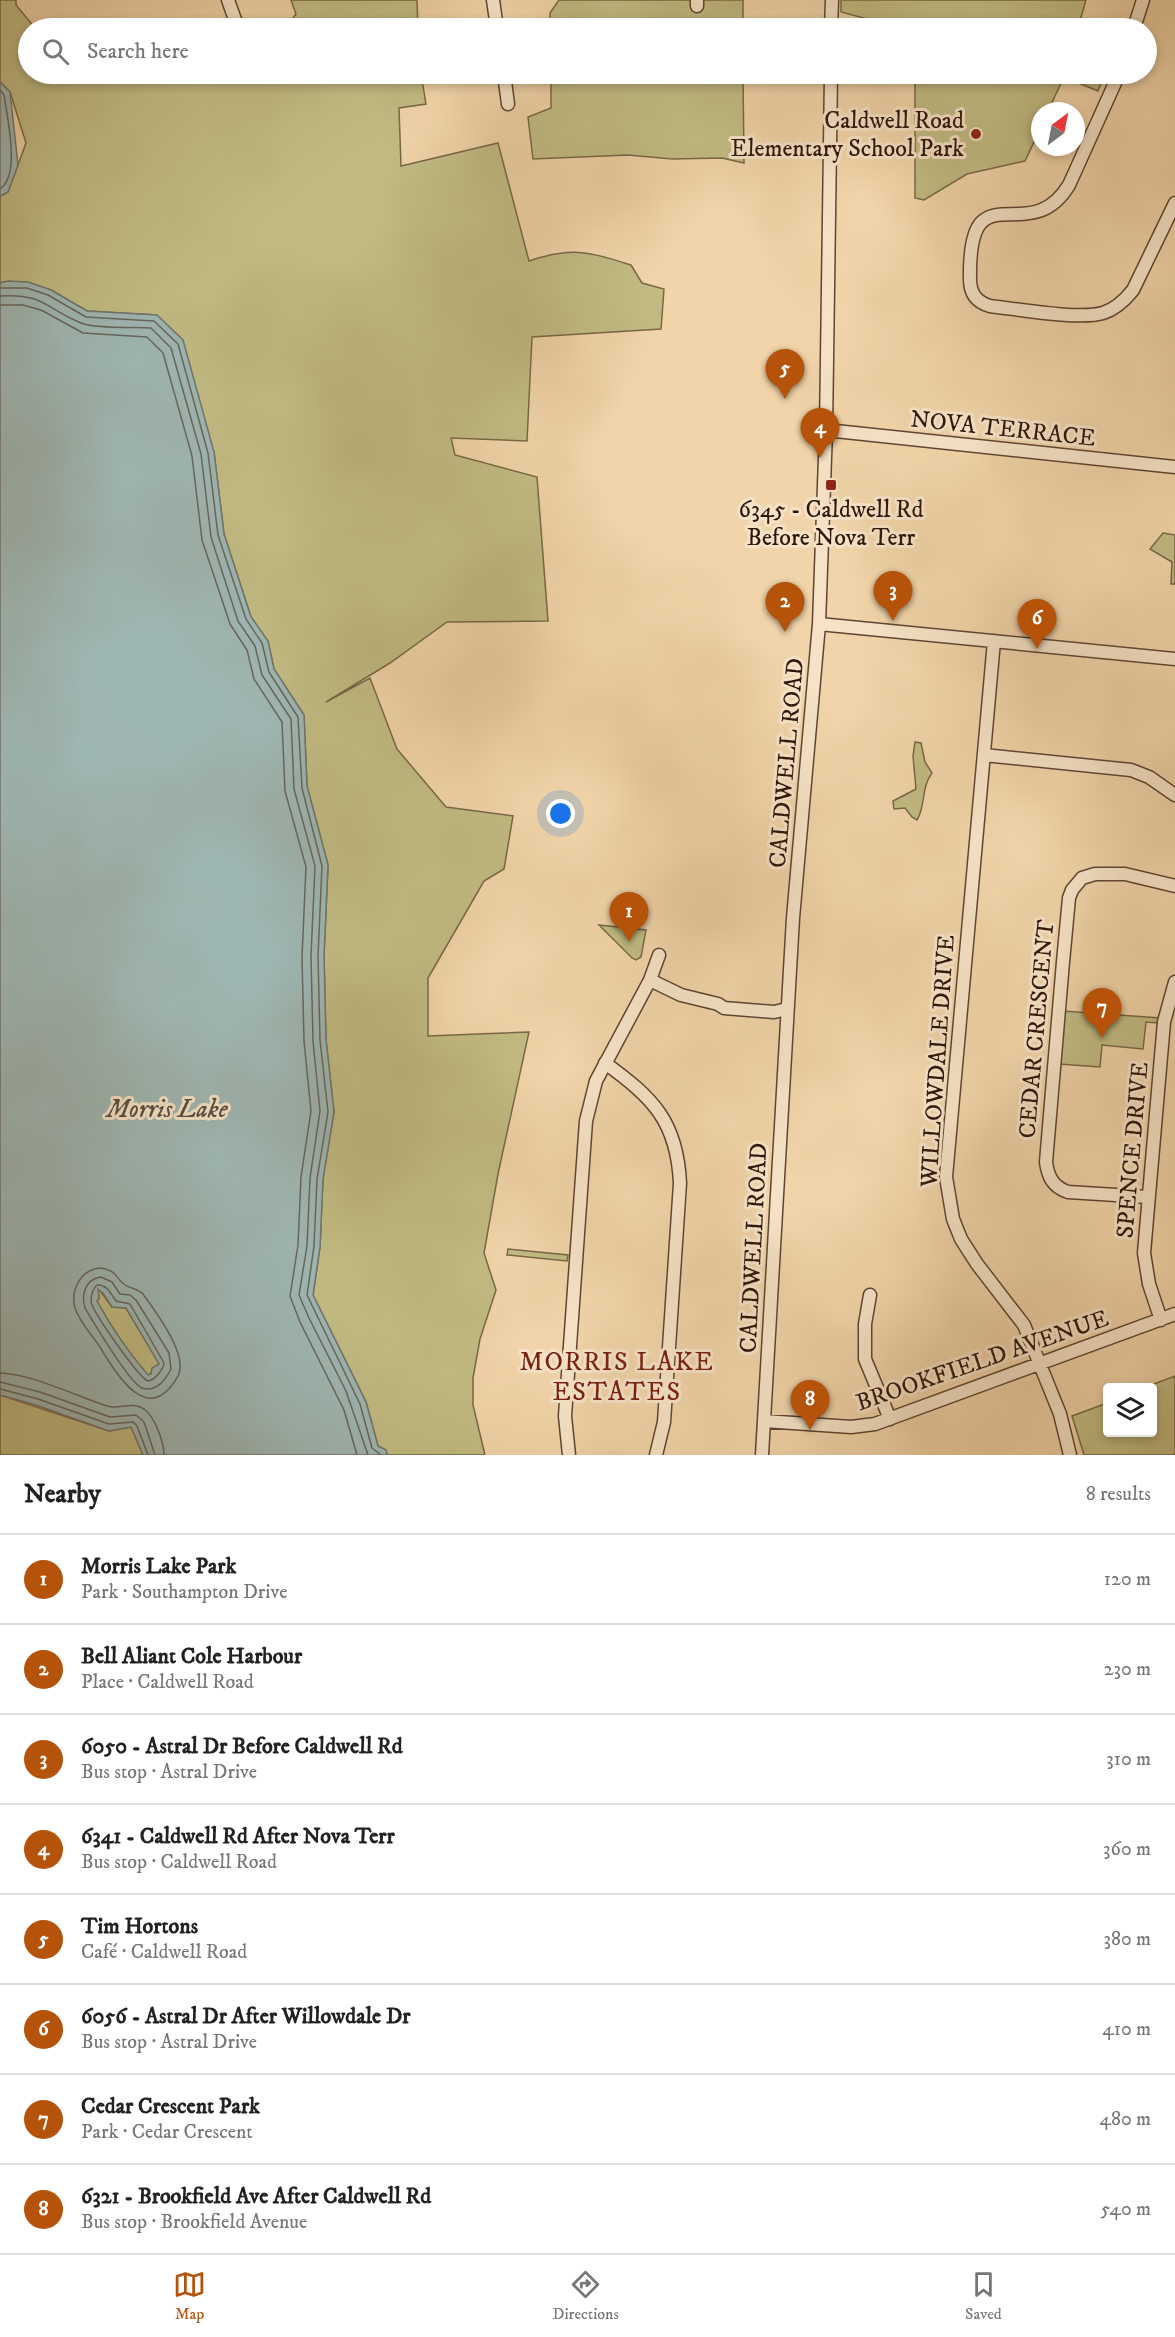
<!DOCTYPE html>
<meta charset="utf-8">
<style>
:root{--surface:#fff;--page:#f2f2f2;--text:#222;--muted:#767676;--line:#e0e0e0;--accent:#b45309}
body{margin:0;font-family:"IM FELL DW Pica",serif;background:var(--page);color:var(--text)}
.controls{position:absolute;right:18px;bottom:18px;display:grid;overflow:hidden;border-radius:6px;box-shadow:0 3px 9px #0003}
.controls button{width:54px;height:54px;display:grid;place-items:center;padding:0;border:0;border-bottom:2px solid var(--line);background:var(--surface);color:var(--text);font:30px sans-serif}
.compass{position:absolute;left:1031px;top:102px;width:54px;height:54px;border-radius:50%;background:var(--surface);box-shadow:0 3px 9px #0003;rotate:32deg}
.you{position:absolute;left:561px;top:814px;width:21px;height:21px;margin:-15px;border:4px solid #fff;border-radius:50%;background:#1a73e8;box-shadow:0 0 0 9px #1a73e833}
.badge{display:grid;place-items:center;width:39px;height:39px;border-radius:50%;background:var(--accent);color:#fff;font-size:20px;font-weight:700}
.pin{position:absolute;translate:-50% -50px;filter:drop-shadow(0 2px 3px #0008)}
.pin::after{content:'';position:absolute;top:32px;width:21px;height:18px;background:inherit;clip-path:polygon(0 0,100% 0,50% 100%)}
.list{margin:0;padding:0;list-style:none}
h2{display:flex;justify-content:space-between;align-items:center;height:78px;margin:0;padding:0 24px;font-size:26px}
h2 small{font-size:20px;font-weight:400;color:var(--muted)}
.list li{display:grid;grid-template-columns:39px 1fr auto;gap:18px;align-items:center;box-sizing:border-box;height:90px;padding:0 24px;border-top:2px solid var(--line)}
.list b{display:block;font-size:22px;white-space:nowrap}
.list p{margin:0;font-size:20px;white-space:nowrap;color:var(--muted)}
.list em{font-size:20px;font-style:normal;color:var(--muted)}
.icon{flex:none;width:33px;height:33px;fill:none;stroke:currentColor;stroke-width:2;stroke-linecap:round;stroke-linejoin:round}
.map{position:relative;flex:none;width:1175px;height:1455px;overflow:hidden}
.search{position:absolute;background:var(--surface);box-shadow:0 3px 9px #0003;left:18px;right:18px;top:18px;height:66px;display:flex;align-items:center;gap:15px;box-sizing:border-box;padding:0 21px;border-radius:33px;color:var(--muted);font-size:22px}
.sheet{height:798px;background:var(--surface)}
nav{display:flex;justify-content:space-around;align-items:center;box-sizing:border-box;height:84px;border-top:2px solid var(--line);background:var(--surface);font-size:16px;color:var(--muted)}
nav a{display:grid;justify-items:center;gap:3px}
nav .on{color:var(--accent)}
.map>svg:first-child{display:block}
</style>
<div class="map">
<svg width="1175" height="1455" viewBox="0 0 1175 1455">
<rect width="100%" height="100%" fill="#f1d4a9"/>
<filter id="stains"><feTurbulence type="fractalNoise" baseFrequency=".00333" numOctaves="4"/><feColorMatrix values="0 0 0 0 .2 0 0 0 0 .09 0 0 0 0 .02 0 0 0 .5 -.17"/></filter>
<radialGradient id="worn" r=".72"><stop offset=".6" stop-color="#630" stop-opacity="0"/><stop offset="1" stop-color="#630" stop-opacity=".3"/></radialGradient>
<!-- green -->
<path fill="#c1bb83" stroke="#786846" stroke-width="1.5" d="M 0,0 L 16,0 L 16,5 L 35,28 L 28,28 L 28,74 L 197,74 L 204,75 L 211,74 L 421,74 L 426,104 L 399,108 L 401,166 L 498,143 L 529,261 C 573,246 589,252 631,265 L 642,283 L 664,289 L 661,329 L 532,337 L 527,441 L 451,438 L 455,455 L 537,477 L 548,621 L 447,622 L 390,663 L 326,702 L 370,678 L 397,749 L 446,807 L 513,816 L 504,869 L 484,881 L 428,978 L 428,1036 L 529,1032 L 498,1174 L 484,1253 L 496,1290 L 480,1339 L 473,1378 L 473,1405 L 485,1455 L 387,1455 L 386,1450 L 378,1446 L 366,1402 L 313,1295 L 320,1247 L 323,1179 L 334,1112 L 326,1040 L 324,956 L 328,865 L 307,786 L 304,715 L 274,669 L 268,641 L 251,617 L 224,534 L 214,452 L 157,315 L 87,311 L 51,290 L 30,283 L 0,282 L 0,196 L 8,192 L 26,143 L 10,92 L 0,82 Z
M 291,0 L 417,0 L 418,28 L 285,28 L 296,14 Z
M 559,0 L 743,0 L 743,28 L 550,28 L 550,13 Z
M 841,0 L 1086,0 L 1078,28 L 901,28 L 841,12 Z
M 551,74 L 743,74 L 744,163 L 722,158 L 672,159 L 628,155 L 533,159 L 528,117 L 551,108 Z
M 915,74 L 1086,74 L 1103,78 L 1098,91 L 1064,77 L 1048,111 L 1040,111 L 1040,129 L 1025,161 L 967,174 L 924,200 L 915,198 Z
M 1163,533 L 1175,535 L 1175,584 L 1171,584 L 1172,562 L 1150,549 Z
M 915,742 L 921,743 L 925,762 L 932,773 C 921,787 926,805 917,820 L 912,817 L 905,808 L 894,809 L 893,801 L 916,789 L 913,756 Z
M 599,925 L 646,930 L 641,957 L 636,960 L 632,958 Z
M 1063,1011 L 1160,1018 L 1159,1023 L 1146,1022 L 1143,1049 L 1102,1045 L 1100,1067 L 1059,1064 Z
M 508,1249 L 568,1255 L 567,1261 L 507,1255 Z
M 98,1288 L 112,1307 L 126,1308 L 160,1364 L 148,1376 C 129,1353 111,1327 97,1301 L 99,1298 Z
M 1175,1376 L 1175,1455 L 1084,1455 L 1072,1416 L 1107,1403 L 1108,1432 L 1152,1432 L 1152,1388 L 1146,1387 Z
M 0,1395 L 109,1431 L 131,1427 L 143,1455 L 0,1455 Z"/>
<!-- water -->
<path fill="#9eb6b2" stroke="#71766e" stroke-width="1.5" fill-rule="evenodd" d="M 0,82 L 10,92 L 18,165 L 8,192 L 0,196 Z
M 8,281 L 28,282 L 51,290 L 87,311 L 157,315 L 183,340 L 214,452 L 224,534 L 251,617 L 268,641 L 274,669 L 304,715 L 307,786 L 328,865 L 324,956 L 326,1040 L 334,1112 L 323,1179 L 320,1247 L 313,1295 L 366,1402 L 378,1446 L 386,1450 L 387,1455 L 143,1455 L 131,1427 L 109,1431 L 36,1405 L 0,1395 L 0,283 ZM 98,1289 L 103,1293 L 112,1307 L 126,1308 L 159,1364 L 152,1368 L 151,1374 L 148,1375 C 129,1353 111,1327 97,1301 L 99,1298 Z"/>
<g fill="none" stroke-linecap="round" stroke-linejoin="round">
<!-- shore -->
<path stroke="#66665e" stroke-width="1.5" d="M 0,90 L 4,95 C 7,117 21,175 0,189
M 0,288 L 27,288 L 48,295 L 86,317 L 154,321 L 178,344 L 208,453 L 218,535 L 246,619 L 262,643 L 269,672 L 298,717 L 302,788 L 322,866 L 318,956 L 320,1040 L 328,1112 L 317,1179 L 314,1246 L 307,1295 L 360,1404 L 372,1448 L 381,1455
M 0,296 C 44,293 46,309 81,323 C 95,329 134,327 151,328 L 171,348 L 201,454 L 211,537 L 238,621 L 255,646 L 262,675 L 291,719 L 294,789 L 315,866 L 311,956 L 313,1041 L 320,1111 L 310,1178 L 307,1246 L 299,1295 L 309,1318 L 346,1391 L 368,1455
M 0,305 L 23,305 L 41,310 L 83,333 L 147,337 L 163,353 L 192,456 L 202,540 L 230,624 L 247,650 L 254,679 L 282,722 L 285,791 L 306,867 L 302,957 L 304,1041 L 311,1111 L 301,1177 L 298,1245 L 290,1296 L 300,1322 L 344,1410 L 357,1455
M 101,1268 C 118,1271 115,1278 125,1285 C 131,1289 137,1288 143,1294 C 155,1311 189,1355 178,1376 C 149,1428 117,1376 100,1347 C 92,1335 80,1323 75,1308 C 70,1290 81,1269 101,1268 Z
M 101,1277 L 112,1282 L 120,1294 L 130,1295 L 136,1300 L 169,1353 L 171,1369 C 166,1379 156,1393 142,1388 C 129,1382 94,1323 85,1308 C 81,1295 85,1279 101,1277 Z
M 97,1285 C 107,1284 111,1294 116,1301 L 130,1304 L 164,1363 C 163,1370 155,1380 148,1381 C 139,1378 91,1310 91,1301 C 91,1295 93,1289 97,1285 Z
M 0,1373 C 32,1374 76,1396 107,1406 C 119,1410 131,1401 144,1409 C 155,1417 164,1442 164,1455
M 0,1382 L 40,1392 L 110,1417 L 136,1415 L 144,1422 L 155,1455
M 0,1389 L 38,1399 L 109,1424 L 133,1422 L 137,1426 L 148,1455"/>
<defs>
<path id="minor" d="M 228,0 L 238,28
M 493,0 L 497,28
M 697,6 L 697,0
M 831,28 L 832,0
M 1134,28 L 1143,0
M 504,74 L 508,104
M 1119,74 L 1069,185 C 1028,252 968,165 970,279 C 970,293 976,302 990,306 C 1017,309 1079,320 1103,313 C 1116,309 1125,300 1133,290 L 1175,203
M 826,430 L 1175,467
M 819,624 L 1175,659
M 994,641 L 946,1177 L 953,1219 L 961,1239 L 977,1264 L 1024,1325 L 1060,1414 L 1070,1455
M 984,755 L 1131,770 L 1149,777 L 1175,795
M 650,980 L 681,995 L 718,1004 L 724,1008 L 774,1012 L 787,1009
M 605,1063 C 653,1098 677,1121 680,1183 L 664,1422 L 656,1455
M 1148,1197 L 1068,1192 C 1053,1187 1048,1177 1046,1162 L 1063,962 L 1069,898 L 1072,890 L 1082,878 L 1095,874 L 1125,874 L 1175,886
M 870,1295 L 865,1324 L 865,1359 L 890,1419
M 1161,1320 L 1149,1284 L 1144,1253 L 1164,1022 L 1175,982
M 764,1421 L 851,1427 L 875,1424 L 1175,1314
M 569,1455 L 565,1416 L 586,1121 L 596,1081 L 650,980 L 659,955
M 762,1455 L 793,918 L 819,624 L 826,430 L 831,74"/>
</defs>
<!-- minor casing -->
<use href="#minor" stroke="#5f4531" stroke-width="15"/>
<!-- minor -->
<use href="#minor" stroke="#f6e3c7" stroke-width="12"/>
</g>
<!-- markers -->
<g fill="#8f2418" stroke="#f6e3c7" stroke-width="2">
<circle cx="976" cy="134" r="6"/>
<rect x="825" y="479" width="12" height="12" rx="3"/>
</g>
<g text-anchor="middle" stroke-width="6" stroke-linejoin="round" paint-order="stroke">
<!-- poi labels -->
<g font-size="24" fill="#2e1509" stroke="#f6e3c7" text-anchor="end">
<text x="964" y="128">Caldwell Road<tspan x="964" dy="28">Elementary School Park</tspan></text>
<text x="831" y="517" text-anchor="middle">6345 - Caldwell Rd<tspan x="831" dy="28">Before Nova Terr</tspan></text>
</g>
<!-- street labels -->
<g font-size="24" fill="#2e1509" stroke="#f6e3c7">
<text transform="translate(1003 428) rotate(6)" y="8">NOVA TERRACE</text>
<text transform="translate(786 763) rotate(-85)" y="8">CALDWELL ROAD</text>
<text transform="translate(1036 1029) rotate(-85)" y="8">CEDAR CRESCENT</text>
<text transform="translate(937 1061) rotate(-86)" y="8">WILLOWDALE DRIVE</text>
<text transform="translate(1132 1150) rotate(-85)" y="8">SPENCE DRIVE</text>
<text transform="translate(753 1248) rotate(-87)" y="8">CALDWELL ROAD</text>
<text transform="translate(982 1360) rotate(-19)" y="8">BROOKFIELD AVENUE</text>
</g>
<!-- water labels -->
<g font-size="26" font-style="italic" fill="#554d44" stroke="#f6e3c7">
<text x="167" y="1117">Morris Lake</text>
</g>
<!-- neighbourhood labels -->
<g font-size="26" letter-spacing="1.5" fill="#7a1f14" stroke="#f6e3c7">
<text x="617" y="1370">MORRIS LAKE<tspan x="617" dy="30">ESTATES</tspan></text>
</g>
</g>
<rect width="100%" height="100%" filter="url(#stains)"/>
<rect width="100%" height="100%" fill="url(#worn)"/>
</svg>
<div class="controls">
<button><svg class="icon" aria-label="layers" viewBox="0 0 24 24"><path d="M12 4l9 5-9 5-9-5zM3 14l9 5 9-5"/></svg></button>
</div>
<svg class="compass" viewBox="-18 -18 36 36"><path d="M0-13l5 13h-10z" fill="#e53935"/><path d="M0 13l5-13h-10z" fill="#767676"/></svg>
<div class="you"></div>
<div class="pin badge" style="left:629px;top:942px">1</div>
<div class="pin badge" style="left:785px;top:632px">2</div>
<div class="pin badge" style="left:893px;top:621px">3</div>
<div class="pin badge" style="left:820px;top:458px">4</div>
<div class="pin badge" style="left:785px;top:399px">5</div>
<div class="pin badge" style="left:1037px;top:649px">6</div>
<div class="pin badge" style="left:1102px;top:1038px">7</div>
<div class="pin badge" style="left:810px;top:1430px">8</div>
<div class="search"><svg class="icon" aria-label="search" viewBox="0 0 24 24"><circle cx="10" cy="10" r="6"/><path d="M15 15l6 6"/></svg>Search here</div>
</div>
<section class="sheet">
<h2>Nearby<small>8 results</small></h2>
<ul class="list">
<li><span class="badge">1</span><div><b>Morris Lake Park</b><p>Park · Southampton Drive</p></div><em>120 m</em></li>
<li><span class="badge">2</span><div><b>Bell Aliant Cole Harbour</b><p>Place · Caldwell Road</p></div><em>230 m</em></li>
<li><span class="badge">3</span><div><b>6050 - Astral Dr Before Caldwell Rd</b><p>Bus stop · Astral Drive</p></div><em>310 m</em></li>
<li><span class="badge">4</span><div><b>6341 - Caldwell Rd After Nova Terr</b><p>Bus stop · Caldwell Road</p></div><em>360 m</em></li>
<li><span class="badge">5</span><div><b>Tim Hortons</b><p>Café · Caldwell Road</p></div><em>380 m</em></li>
<li><span class="badge">6</span><div><b>6056 - Astral Dr After Willowdale Dr</b><p>Bus stop · Astral Drive</p></div><em>410 m</em></li>
<li><span class="badge">7</span><div><b>Cedar Crescent Park</b><p>Park · Cedar Crescent</p></div><em>480 m</em></li>
<li><span class="badge">8</span><div><b>6321 - Brookfield Ave After Caldwell Rd</b><p>Bus stop · Brookfield Avenue</p></div><em>540 m</em></li>
</ul>
</section>
<nav>
<a class="on"><svg class="icon" aria-label="map" viewBox="0 0 24 24"><path d="M3 6l6-2 6 2 6-2v14l-6 2-6-2-6 2zM9 4v14M15 6v14"/></svg>Map</a>
<a><svg class="icon" aria-label="directions" viewBox="0 0 24 24"><path d="M12 3l9 9-9 9-9-9zM9 14v-3h6M13 9l2 2-2 2"/></svg>Directions</a>
<a><svg class="icon" aria-label="saved" viewBox="0 0 24 24"><path d="M7 4h10v16l-5-4-5 4z"/></svg>Saved</a>
</nav>
